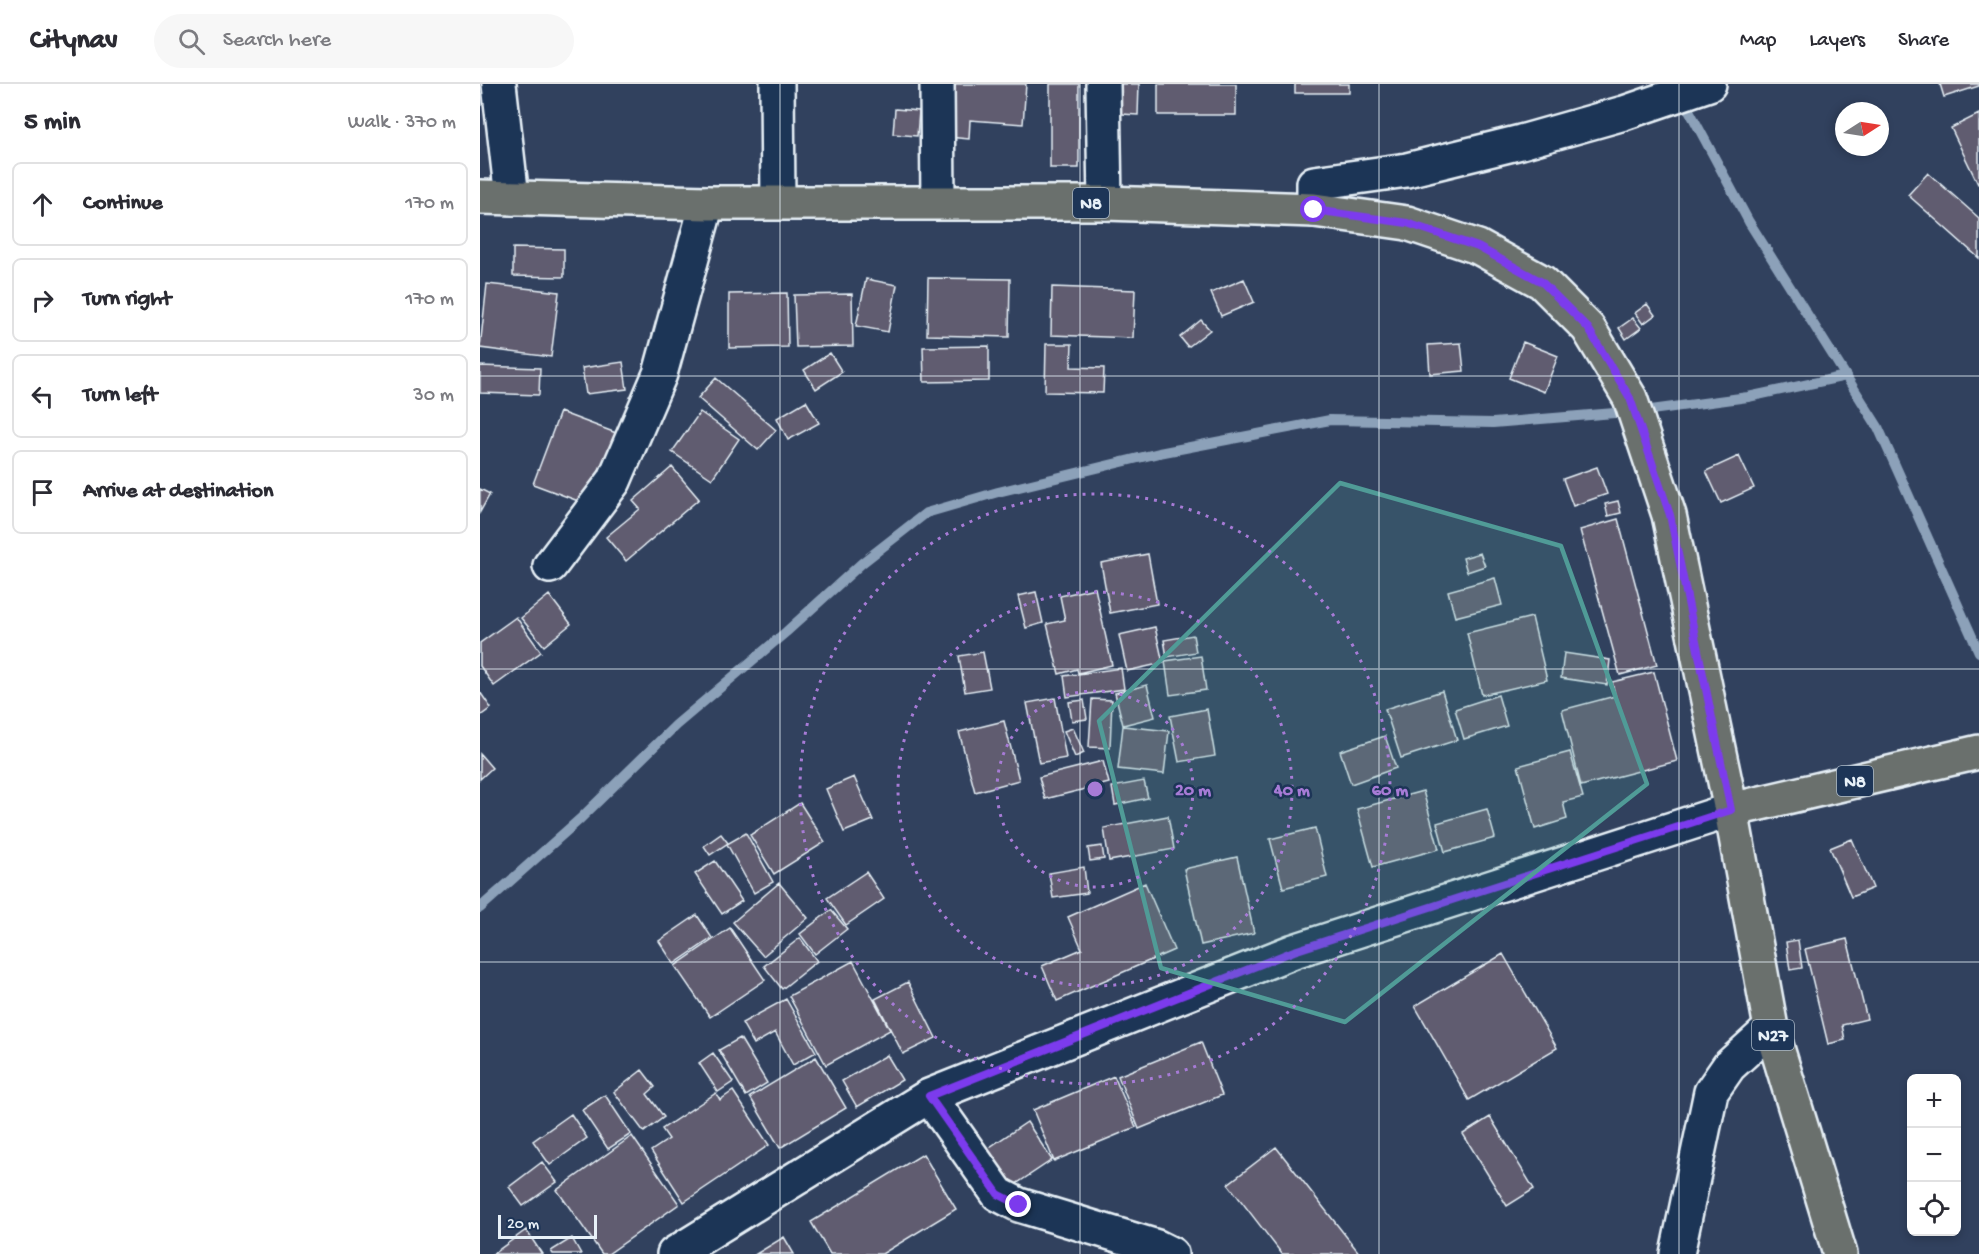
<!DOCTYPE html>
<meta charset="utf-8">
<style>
:root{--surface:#fff;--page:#f7f7f7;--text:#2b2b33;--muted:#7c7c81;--line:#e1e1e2}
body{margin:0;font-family:"Gochi Hand",sans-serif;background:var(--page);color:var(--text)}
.controls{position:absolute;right:18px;bottom:18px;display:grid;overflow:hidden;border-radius:9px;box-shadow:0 3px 9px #0003}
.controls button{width:54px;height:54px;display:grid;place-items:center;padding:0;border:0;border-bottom:2px solid var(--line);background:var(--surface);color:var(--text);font:30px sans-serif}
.compass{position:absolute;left:1355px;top:18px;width:54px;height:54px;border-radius:50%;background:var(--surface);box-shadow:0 3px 9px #0003;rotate:78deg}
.scale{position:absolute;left:18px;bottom:15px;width:99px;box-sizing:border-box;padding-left:6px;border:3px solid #e8f1f8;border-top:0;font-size:16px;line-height:21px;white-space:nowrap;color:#e8f1f8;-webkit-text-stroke:4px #1d3557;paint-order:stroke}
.stop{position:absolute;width:18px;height:18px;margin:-14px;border:4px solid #7c3aed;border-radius:50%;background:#fff}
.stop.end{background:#7c3aed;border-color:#fff;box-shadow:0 2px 6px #0008}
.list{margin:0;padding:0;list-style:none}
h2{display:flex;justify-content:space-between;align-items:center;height:78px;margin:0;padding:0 24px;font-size:26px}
h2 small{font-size:20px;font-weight:400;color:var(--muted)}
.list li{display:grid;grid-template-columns:39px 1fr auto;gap:18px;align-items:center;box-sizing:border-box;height:84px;margin:0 12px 12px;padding:0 12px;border:2px solid var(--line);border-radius:9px}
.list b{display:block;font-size:22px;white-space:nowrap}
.list em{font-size:20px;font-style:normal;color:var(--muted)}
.icon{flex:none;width:33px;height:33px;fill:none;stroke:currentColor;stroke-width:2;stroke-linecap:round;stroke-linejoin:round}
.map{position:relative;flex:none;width:1499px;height:1170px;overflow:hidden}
header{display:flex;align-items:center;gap:36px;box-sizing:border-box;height:84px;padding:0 30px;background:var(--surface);border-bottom:2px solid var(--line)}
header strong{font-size:28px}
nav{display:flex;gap:33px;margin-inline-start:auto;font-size:21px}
.search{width:420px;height:54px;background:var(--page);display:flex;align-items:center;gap:15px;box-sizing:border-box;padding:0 21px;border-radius:33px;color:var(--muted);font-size:22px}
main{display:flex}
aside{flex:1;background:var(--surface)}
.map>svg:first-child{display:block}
</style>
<header>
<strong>Citynav</strong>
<div class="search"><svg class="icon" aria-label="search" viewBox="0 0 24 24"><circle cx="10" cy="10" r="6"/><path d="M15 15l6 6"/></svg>Search here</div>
<nav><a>Map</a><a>Layers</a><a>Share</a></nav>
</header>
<main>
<aside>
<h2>5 min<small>Walk · 370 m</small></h2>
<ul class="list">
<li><svg class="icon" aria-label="ahead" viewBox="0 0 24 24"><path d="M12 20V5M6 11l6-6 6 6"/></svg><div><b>Continue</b></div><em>170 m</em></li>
<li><svg class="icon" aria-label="right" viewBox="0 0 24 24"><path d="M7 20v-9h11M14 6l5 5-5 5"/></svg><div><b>Turn right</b></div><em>170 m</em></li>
<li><svg class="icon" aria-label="left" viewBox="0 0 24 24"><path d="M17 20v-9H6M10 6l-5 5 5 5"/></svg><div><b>Turn left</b></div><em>30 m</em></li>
<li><svg class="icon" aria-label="arrive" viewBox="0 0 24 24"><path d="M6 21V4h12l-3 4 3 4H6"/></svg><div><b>Arrive at destination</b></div></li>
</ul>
</aside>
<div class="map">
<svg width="1499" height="1170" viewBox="0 0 1499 1170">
<rect width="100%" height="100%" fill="#31415e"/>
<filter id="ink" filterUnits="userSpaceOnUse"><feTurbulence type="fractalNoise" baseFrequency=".0167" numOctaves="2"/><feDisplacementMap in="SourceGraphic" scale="12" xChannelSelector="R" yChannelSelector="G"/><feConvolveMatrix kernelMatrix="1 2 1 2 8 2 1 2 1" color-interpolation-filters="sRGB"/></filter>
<g filter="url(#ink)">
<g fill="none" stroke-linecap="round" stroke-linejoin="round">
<!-- stream -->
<path stroke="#8ca1b9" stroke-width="10" d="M 1202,13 L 1269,138 L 1398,343 L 1499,568
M 0,824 L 100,735 L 196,641 L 306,548 L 382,479 L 446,429 L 518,408 L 679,369 L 850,336 L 1013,339 L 1171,326 L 1268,313 L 1366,292"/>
</g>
<!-- building -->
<path fill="#615c6f" stroke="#e8f1f8" stroke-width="1.5" d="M 472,0 L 546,0 L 543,40 L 490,36 L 489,55 L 468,53 Z
M 570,0 L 599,0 L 599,84 L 570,84 Z
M 627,0 L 659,0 L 658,31 L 625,29 Z
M 678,0 L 756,0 L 756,31 L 678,31 Z
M 815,0 L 869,0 L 869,9 L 815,9 Z
M 1460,0 L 1499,0 L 1499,2 L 1464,13 Z
M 415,25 L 439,27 L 437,52 L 413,50 Z
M 1499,30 L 1499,100 L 1498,100 L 1471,44 Z
M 1448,89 L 1499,134 L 1499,174 L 1428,111 Z
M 33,164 L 84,165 L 84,193 L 33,192 Z
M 448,194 L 530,195 L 529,253 L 447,251 Z
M 386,195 L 417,201 L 408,248 L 376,242 Z
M 764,195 L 774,218 L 741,232 L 731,209 Z
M 7,200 L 79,208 L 71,273 L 0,264 Z
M 572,203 L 655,206 L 653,254 L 571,251 Z
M 307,209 L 308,263 L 249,264 L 249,210 Z
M 372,210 L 373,262 L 316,263 L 314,211 Z
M 1167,220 L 1175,231 L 1163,240 L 1155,229 Z
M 1153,234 L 1161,244 L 1146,255 L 1139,244 Z
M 721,236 L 730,246 L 708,263 L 700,253 Z
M 1043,258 L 1078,272 L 1064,308 L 1029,294 Z
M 981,259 L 984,287 L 950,290 L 948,261 Z
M 566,260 L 592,260 L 591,283 L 624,284 L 623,309 L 565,308 Z
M 509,262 L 509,297 L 444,298 L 443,263 Z
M 350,269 L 362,288 L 336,305 L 324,286 Z
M 143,278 L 147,305 L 106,310 L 102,284 Z
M 0,282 L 60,284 L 59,311 L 0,309 Z
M 236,294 L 296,346 L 278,366 L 218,314 Z
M 326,317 L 339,339 L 308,356 L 297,334 Z
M 80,328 L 136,349 L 109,421 L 53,400 Z
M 220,328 L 259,355 L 232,395 L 192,368 Z
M 1259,372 L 1274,404 L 1241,419 L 1226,387 Z
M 192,383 L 219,415 L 146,477 L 126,453 L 160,425 L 153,417 Z
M 1117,383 L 1127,410 L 1093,422 L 1083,395 Z
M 0,405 L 10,410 L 0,428 Z
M 1138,417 L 1141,429 L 1128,432 L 1125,420 Z
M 1138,435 L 1177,581 L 1140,591 L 1100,446 Z
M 1000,469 L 1005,482 L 987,488 L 983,474 Z
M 668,470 L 677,520 L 630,529 L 621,479 Z
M 1015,494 L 1022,521 L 975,533 L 968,507 Z
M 615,504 L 632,581 L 598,589 L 597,585 L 579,590 L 567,540 L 585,536 L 580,512 Z
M 556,508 L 563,539 L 546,544 L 538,512 Z
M 69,511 L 91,540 L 64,562 L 41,534 Z
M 36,533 L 61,568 L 14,602 L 0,582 L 0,559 Z
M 1052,533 L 1067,596 L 1002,611 L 987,549 Z
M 675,543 L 683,579 L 647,587 L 639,551 Z
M 713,551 L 716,568 L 687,573 L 684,556 Z
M 503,568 L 510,604 L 485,608 L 479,572 Z
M 1084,569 L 1130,576 L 1127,601 L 1081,594 Z
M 721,572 L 726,606 L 690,611 L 685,577 Z
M 641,584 L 644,605 L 587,613 L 584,592 Z
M 1174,588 L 1197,677 L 1101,702 L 1082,626 L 1135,612 L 1132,598 Z
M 667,601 L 675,633 L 643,641 L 635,609 Z
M 962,607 L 977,656 L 921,674 L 905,625 Z
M 0,608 L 11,624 L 0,632 Z
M 1018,611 L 1027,642 L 984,655 L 975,625 Z
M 575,614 L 586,674 L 559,679 L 547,619 Z
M 612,615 L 632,616 L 630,664 L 609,663 Z
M 604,616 L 607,635 L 592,637 L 589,618 Z
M 727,625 L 735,672 L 699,678 L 690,632 Z
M 524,637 L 539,696 L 495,708 L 479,648 Z
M 643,642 L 689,647 L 684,690 L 638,685 Z
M 593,644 L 604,669 L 595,673 L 584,647 Z
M 905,652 L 916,684 L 871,700 L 860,667 Z
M 1090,668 L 1103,713 L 1083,718 L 1087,735 L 1055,745 L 1038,682 Z
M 0,670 L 12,684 L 0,695 Z
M 623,677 L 629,699 L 565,715 L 559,693 Z
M 374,693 L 393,736 L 364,748 L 346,705 Z
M 664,697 L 668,714 L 635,721 L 632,703 Z
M 943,707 L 959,765 L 893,783 L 877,725 Z
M 320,719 L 345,758 L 294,790 L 270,751 Z
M 1007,725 L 1015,754 L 965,768 L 957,739 Z
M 688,732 L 694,765 L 629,777 L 624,744 Z
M 835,744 L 847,793 L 803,804 L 790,755 Z
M 266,749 L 293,798 L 274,809 L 247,760 Z
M 241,750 L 248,759 L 230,771 L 224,762 Z
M 1372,755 L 1393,804 L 1371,813 L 1350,764 Z
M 622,762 L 624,775 L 610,777 L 608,764 Z
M 757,773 L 774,849 L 721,861 L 704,785 Z
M 235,777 L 262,817 L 242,830 L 215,790 Z
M 604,783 L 607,809 L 573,814 L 569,789 Z
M 386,788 L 404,815 L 366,841 L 347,814 Z
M 299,799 L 328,834 L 283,872 L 253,838 Z
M 665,799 L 694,866 L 577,917 L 562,882 L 602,865 L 588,833 Z
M 351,826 L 367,845 L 335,870 L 320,850 Z
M 217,831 L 232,854 L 194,880 L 179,857 Z
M 250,844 L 285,896 L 230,933 L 195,882 Z
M 320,854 L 337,877 L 302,905 L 284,882 Z
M 1367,855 L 1387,935 L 1362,941 L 1365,956 L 1348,960 L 1325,865 Z
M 1318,856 L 1322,884 L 1310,886 L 1306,858 Z
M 1023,870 L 1077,964 L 989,1016 L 935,922 Z
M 373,877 L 410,946 L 346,981 L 309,912 Z
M 428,898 L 456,954 L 423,970 L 395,915 Z
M 306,915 L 336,968 L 313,981 L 295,948 L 274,960 L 262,939 Z
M 260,954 L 287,999 L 266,1012 L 239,966 Z
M 721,958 L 742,1011 L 659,1045 L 638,992 Z
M 233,969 L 253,998 L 238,1008 L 219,979 Z
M 407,971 L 422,996 L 377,1023 L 362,997 Z
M 336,973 L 366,1024 L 300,1064 L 270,1013 Z
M 162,986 L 175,1003 L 167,1010 L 184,1033 L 164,1048 L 134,1008 Z
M 634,992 L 656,1043 L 574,1077 L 553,1026 Z
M 253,1007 L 289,1061 L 204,1118 L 171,1067 L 189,1055 L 182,1045 L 236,1009 L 240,1016 Z
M 125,1011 L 151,1050 L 128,1065 L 102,1026 Z
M 91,1030 L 107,1054 L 70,1081 L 53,1057 Z
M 1010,1033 L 1054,1105 L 1027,1122 L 983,1050 Z
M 547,1038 L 572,1076 L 533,1102 L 507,1065 Z
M 152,1052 L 199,1120 L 128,1170 L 122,1170 L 77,1106 Z
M 796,1063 L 880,1170 L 802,1170 L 748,1100 Z
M 443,1070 L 476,1125 L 402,1170 L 350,1170 L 331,1138 Z
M 62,1078 L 77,1098 L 43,1122 L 29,1103 Z
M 46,1146 L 62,1170 L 13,1170 Z
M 304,1153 L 314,1170 L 276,1170 Z
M 92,1154 L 101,1170 L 73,1170 L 71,1167 Z"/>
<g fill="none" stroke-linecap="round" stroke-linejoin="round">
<defs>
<path id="minor" d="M 19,0 L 32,114
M 297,0 L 298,117
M 457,0 L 458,118
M 623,0 L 625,119
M 834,126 L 834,99 L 927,86 L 1041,58 L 1144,29 L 1229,0
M 70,482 L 134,397 L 180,290 L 227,119
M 449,1012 L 518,1110 L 539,1121 L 677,1163 L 691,1170
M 194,1170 L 449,1012 L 814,867 L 1251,726
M 1197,1170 L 1231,1008 L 1249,982 L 1291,944"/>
<path id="major" d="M 0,113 L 227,119 L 625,119 L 834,126 L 927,139 L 998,163 L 1062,198 L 1108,244 L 1150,314 L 1189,431 L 1251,726 L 1291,944 L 1360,1170
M 1251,726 L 1499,668"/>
</defs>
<!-- minor casing -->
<use href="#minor" stroke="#e8f1f8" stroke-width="38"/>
<!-- major casing -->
<use href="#major" stroke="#e8f1f8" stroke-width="38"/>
<!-- minor -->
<use href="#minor" stroke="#1d3557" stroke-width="33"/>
<!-- major -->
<use href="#major" stroke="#6b706d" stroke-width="33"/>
</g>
</g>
<g fill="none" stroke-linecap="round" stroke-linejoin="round" filter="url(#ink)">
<!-- route -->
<path stroke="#7c3aed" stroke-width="8" d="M 539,1121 L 518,1110 L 449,1012 L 814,867 L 1251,726 L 1190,431 L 1150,314 L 1108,244 L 1062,198 L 998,163 L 927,139 L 834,126"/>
</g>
<!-- marked area -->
<path fill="#509b97" fill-opacity="0.2" stroke="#509b97" stroke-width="4.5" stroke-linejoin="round" d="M 860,399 L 1081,462 L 1167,700 L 865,938 L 681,884 L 619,637 Z"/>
<!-- grid -->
<path fill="none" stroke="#e8f1f8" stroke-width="1.5" stroke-opacity="0.55" d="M 300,0 L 300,1170M 600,0 L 600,1170M 899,0 L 899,1170M 1199,0 L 1199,1170M 0,292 L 1499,292M 0,585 L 1499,585M 0,878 L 1499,878"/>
<!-- distance rings -->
<g fill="none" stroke="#a77bd6" stroke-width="3" stroke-dasharray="3 6">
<circle cx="615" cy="705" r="98"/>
<circle cx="615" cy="705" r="197"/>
<circle cx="615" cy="705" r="295"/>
</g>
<g text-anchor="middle" stroke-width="5" stroke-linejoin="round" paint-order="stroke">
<!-- shield labels -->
<g fill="#1d3557" stroke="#abb9c8" stroke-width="1.5">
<rect x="593" y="104" width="36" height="30" rx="4.5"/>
<rect x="1357" y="682" width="36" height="30" rx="4.5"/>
<rect x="1272" y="936" width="42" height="30" rx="4.5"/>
</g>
<g font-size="18" font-weight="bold" fill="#e8f1f8">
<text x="611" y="125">N8</text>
<text x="1375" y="703">N8</text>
<text x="1293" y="957">N27</text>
</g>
</g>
<circle cx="615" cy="705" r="9" fill="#a77bd6" stroke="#1d3557" stroke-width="3"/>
<g font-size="18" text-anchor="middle" font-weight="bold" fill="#a77bd6" stroke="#1d3557" stroke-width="5" stroke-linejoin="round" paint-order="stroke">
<text x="713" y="711">20 m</text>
<text x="812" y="711">40 m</text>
<text x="910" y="711">60 m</text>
</g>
</svg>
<div class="controls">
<button>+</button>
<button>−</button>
<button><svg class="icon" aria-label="locate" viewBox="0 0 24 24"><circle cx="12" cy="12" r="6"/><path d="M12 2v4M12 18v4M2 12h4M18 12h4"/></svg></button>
</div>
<svg class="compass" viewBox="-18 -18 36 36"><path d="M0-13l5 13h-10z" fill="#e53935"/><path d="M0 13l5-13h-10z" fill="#7c7c81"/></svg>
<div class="scale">20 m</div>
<div class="stop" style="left:834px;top:126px"></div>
<div class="stop end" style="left:539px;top:1121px"></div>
</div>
</main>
